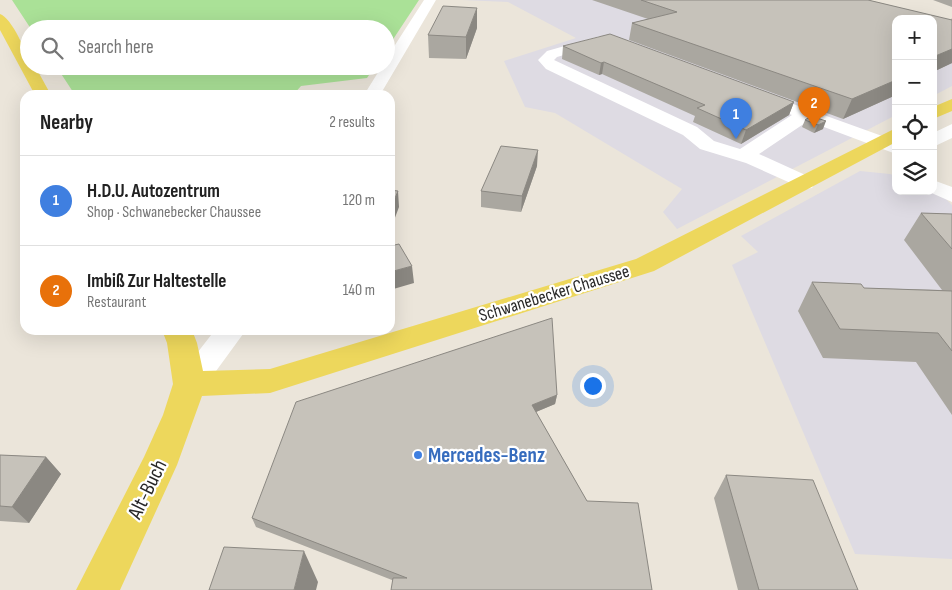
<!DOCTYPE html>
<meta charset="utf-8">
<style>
:root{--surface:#fff;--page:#f6f6f6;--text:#222;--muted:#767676;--line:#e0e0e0;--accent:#2563eb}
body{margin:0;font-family:"Sofia Sans Condensed",sans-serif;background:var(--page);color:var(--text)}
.controls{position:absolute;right:15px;top:15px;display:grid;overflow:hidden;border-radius:10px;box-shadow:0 5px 20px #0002}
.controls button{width:45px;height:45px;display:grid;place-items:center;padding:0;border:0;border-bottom:1px solid var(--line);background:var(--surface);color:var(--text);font:25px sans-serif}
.you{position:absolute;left:592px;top:385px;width:18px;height:18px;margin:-12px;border:4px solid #fff;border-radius:50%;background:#1a73e8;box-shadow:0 0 0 8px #1a73e833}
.badge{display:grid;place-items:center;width:32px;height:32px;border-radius:50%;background:var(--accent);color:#fff;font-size:16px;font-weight:700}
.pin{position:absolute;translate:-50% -41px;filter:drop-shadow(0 1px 2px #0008)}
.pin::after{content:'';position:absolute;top:26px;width:18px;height:15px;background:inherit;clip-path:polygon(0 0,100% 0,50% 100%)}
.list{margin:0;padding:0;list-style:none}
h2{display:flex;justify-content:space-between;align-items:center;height:65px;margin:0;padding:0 20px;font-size:21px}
h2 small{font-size:16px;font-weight:400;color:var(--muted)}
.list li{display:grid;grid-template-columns:32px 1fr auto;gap:15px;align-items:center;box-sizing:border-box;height:90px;padding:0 20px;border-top:1px solid var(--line)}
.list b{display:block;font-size:19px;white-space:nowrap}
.list p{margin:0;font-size:16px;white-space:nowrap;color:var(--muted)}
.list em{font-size:16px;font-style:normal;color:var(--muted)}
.icon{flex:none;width:28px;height:28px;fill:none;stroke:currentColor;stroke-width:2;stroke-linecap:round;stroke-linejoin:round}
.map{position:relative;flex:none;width:952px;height:590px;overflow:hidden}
.search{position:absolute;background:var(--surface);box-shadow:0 5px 20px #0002;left:20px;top:20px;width:375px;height:55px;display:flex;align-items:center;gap:12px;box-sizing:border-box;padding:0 18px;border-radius:28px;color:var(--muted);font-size:19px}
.panel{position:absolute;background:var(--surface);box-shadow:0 5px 20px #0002;left:20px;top:90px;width:375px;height:245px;border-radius:15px}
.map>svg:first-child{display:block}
</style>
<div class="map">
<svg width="952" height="590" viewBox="0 0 952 590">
<rect width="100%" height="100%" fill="#ebe5da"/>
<!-- industrial -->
<path fill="#dedbe3" d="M 462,0 L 810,0 L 896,24 L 896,115 L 677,229 L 663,212 L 682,189 L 555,113 L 525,107 L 504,61 L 576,38 L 508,2 Z
M 933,34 L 952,40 L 952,86 L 933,96 Z
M 860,171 L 890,174 L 896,176 L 896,191 L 929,191 L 945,198 L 952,205 L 952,559 L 855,554 L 732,265 L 758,252 L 741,236 Z"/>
<!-- green -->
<path fill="#aae197" d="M 12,0 L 419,0 L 386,50 L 386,29 L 31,29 Z
M 56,66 L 375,66 L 367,78 L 301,86 L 293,95 L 75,95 Z"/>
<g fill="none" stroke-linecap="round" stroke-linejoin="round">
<!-- minor -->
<path fill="#fff" fill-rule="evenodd" d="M 424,0 L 436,0 L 380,95 L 364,95 L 382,66 L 386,66 L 386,59 Z
M 600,36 L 607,40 L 605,43 L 557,57 L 554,60 L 697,127 L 714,141 L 740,149 L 792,115 L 751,100 L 748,96 L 751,92 L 757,91 L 896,141 L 896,154 L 808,121 L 759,154 L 812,178 L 815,183 L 812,188 L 804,189 L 746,163 L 700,149 L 683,135 L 546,69 L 538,60 L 547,51 Z
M 952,124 L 952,138 L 933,147 L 933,133 Z
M 933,180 L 952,187 L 952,202 L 927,191 L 933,191 Z
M 215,330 L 246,330 L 200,393 L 189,397 L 178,393 L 173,384 Z"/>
<!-- major -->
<path fill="#edd75c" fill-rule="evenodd" d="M 0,14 C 11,17 29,55 29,66 L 35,66 L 51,95 L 35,95 L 0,30 Z
M 952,99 L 952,111 L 933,119 L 933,107 Z
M 896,128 L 896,142 L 654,271 L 270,393 L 202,396 L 177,465 L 120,590 L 76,590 L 144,457 L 163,415 L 173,384 L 167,343 L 162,330 L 192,330 L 197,343 L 203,371 L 270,369 L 636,259 Z"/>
</g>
<!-- wall -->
<path fill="#aaa7a0" d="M 592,0 L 868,0 L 951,20 L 952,18 L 952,63 L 933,72 L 896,19 L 896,95 L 843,119 L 629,40 L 632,23 L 648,19 Z
M 933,0 L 952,0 L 952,7 Z
M 477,28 L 466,59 L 429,58 L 428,35 Z
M 563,46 L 794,102 L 789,115 L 741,144 L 693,122 L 695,116 L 602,74 L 599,75 L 562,59 Z
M 811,116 L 823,129 L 814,133 L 802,127 L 805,120 Z
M 537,166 L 521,212 L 481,207 L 481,191 Z
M 921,213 L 952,214 L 952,415 L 916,362 L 823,358 L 798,311 L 812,282 L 864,288 L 942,290 L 904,240 Z
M 557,395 L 555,404 L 536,412 L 587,501 L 652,590 L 392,580 L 256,527 L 252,518 Z
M 0,455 L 46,457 L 61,474 L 29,523 L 0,521 Z
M 726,475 L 858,590 L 738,590 L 714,498 Z"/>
<!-- shaded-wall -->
<path fill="#8b8882" d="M 477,8 L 477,28 L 466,59 L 466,37 Z
M 952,49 L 952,63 L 933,72 L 933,57 Z
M 604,62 L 602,74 L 599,75 L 601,63 Z
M 896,80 L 896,95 L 843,119 L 852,99 Z
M 794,102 L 789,115 L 741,144 L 746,130 Z
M 826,121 L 823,129 L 814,133 L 818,125 Z
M 538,150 L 537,166 L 521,212 L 522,196 Z
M 398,191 L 399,207 L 390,231 L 390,210 Z
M 412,266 L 414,283 L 390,290 L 390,272 Z
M 557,395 L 555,404 L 531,414 L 532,405 Z
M 46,457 L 61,474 L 29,523 L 12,507 Z
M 304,551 L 318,582 L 316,590 L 294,590 Z"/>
<!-- building -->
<path fill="#c6c2ba" stroke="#8b8882" d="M 641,0 L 868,0 L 952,20 L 952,49 L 933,57 L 933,19 L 896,19 L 896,80 L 852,99 L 632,23 L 677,12 Z
M 443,6 L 477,8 L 466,37 L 428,35 Z
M 610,34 L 794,102 L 746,130 L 697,108 L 705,105 L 604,62 L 601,63 L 563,46 Z
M 811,116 L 826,121 L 818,125 L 805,120 Z
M 501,146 L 538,150 L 522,196 L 481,191 Z
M 390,190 L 398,191 L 390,210 Z
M 921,213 L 952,214 L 952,249 Z
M 399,244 L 412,266 L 390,272 L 390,246 Z
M 812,282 L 861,284 L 864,288 L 952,291 L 952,351 L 938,333 L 840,329 Z
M 552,318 L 557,395 L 532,405 L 587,501 L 638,503 L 652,590 L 391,590 L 393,578 L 407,578 L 252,518 L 296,402 Z
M 0,455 L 46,457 L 12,507 L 0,506 Z
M 726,475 L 813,480 L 858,590 L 759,590 Z
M 224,547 L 304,551 L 294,590 L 209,590 Z"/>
<!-- markers -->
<circle fill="#3f7fe0" stroke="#fff" stroke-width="2" cx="418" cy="455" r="5"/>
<g text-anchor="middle" stroke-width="4.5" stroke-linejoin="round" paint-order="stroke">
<!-- street labels -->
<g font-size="18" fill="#282828" stroke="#fff">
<text transform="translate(554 293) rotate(-17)" y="6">Schwanebecker Chaussee</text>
</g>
<!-- near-shop labels -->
<g font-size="21" font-weight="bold" fill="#366cbe" stroke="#fff" text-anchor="start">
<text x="428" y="462">Mercedes-Benz</text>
</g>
<!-- near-street labels -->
<g font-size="21" fill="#282828" stroke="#fff">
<text transform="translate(147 489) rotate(-64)" y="7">Alt-Buch</text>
</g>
</g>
</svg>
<div class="controls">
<button>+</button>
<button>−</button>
<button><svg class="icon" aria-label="locate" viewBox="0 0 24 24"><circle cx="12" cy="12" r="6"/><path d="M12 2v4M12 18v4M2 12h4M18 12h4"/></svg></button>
<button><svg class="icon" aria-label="layers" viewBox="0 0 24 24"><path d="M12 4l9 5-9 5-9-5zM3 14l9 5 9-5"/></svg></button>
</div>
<div class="you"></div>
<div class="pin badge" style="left:736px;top:139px;background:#3f7fe0">1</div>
<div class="pin badge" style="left:814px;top:128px;background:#e8710a">2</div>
<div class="search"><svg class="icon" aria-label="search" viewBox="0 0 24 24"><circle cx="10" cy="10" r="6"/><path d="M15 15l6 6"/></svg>Search here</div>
<section class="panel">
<h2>Nearby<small>2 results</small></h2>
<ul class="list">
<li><span class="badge" style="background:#3f7fe0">1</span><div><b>H.D.U. Autozentrum</b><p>Shop · Schwanebecker Chaussee</p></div><em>120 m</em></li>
<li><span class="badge" style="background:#e8710a">2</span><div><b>Imbiß Zur Haltestelle</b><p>Restaurant</p></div><em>140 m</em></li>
</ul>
</section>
</div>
